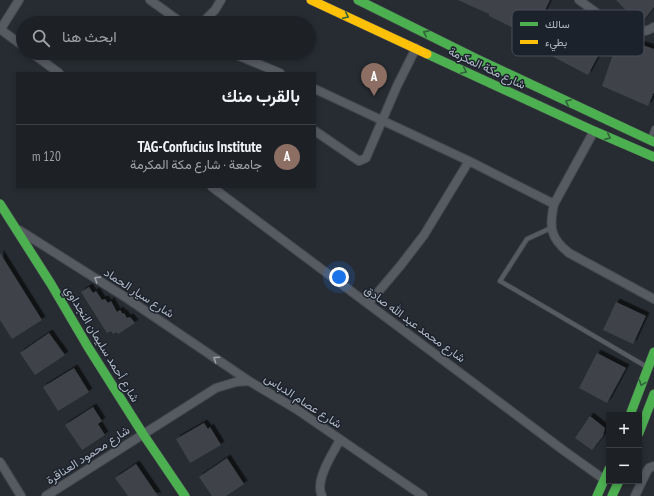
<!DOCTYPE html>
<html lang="ar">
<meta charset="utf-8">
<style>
:root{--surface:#1d2126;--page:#25292e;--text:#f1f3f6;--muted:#a0a3a7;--line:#3b3e43;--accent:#8c9099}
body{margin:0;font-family:"PT Sans Narrow",Vazirmatn,sans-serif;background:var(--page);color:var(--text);direction:rtl}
.controls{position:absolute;right:12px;bottom:12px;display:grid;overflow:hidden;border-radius:0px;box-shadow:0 2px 6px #0003}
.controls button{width:36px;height:36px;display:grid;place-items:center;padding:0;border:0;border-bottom:1px solid var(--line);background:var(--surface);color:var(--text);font:20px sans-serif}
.you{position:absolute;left:339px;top:277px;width:14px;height:14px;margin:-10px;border:3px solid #fff;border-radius:50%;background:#1a73e8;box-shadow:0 0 0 6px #1a73e833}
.badge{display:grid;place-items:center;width:26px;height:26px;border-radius:50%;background:var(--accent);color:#fff;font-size:13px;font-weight:700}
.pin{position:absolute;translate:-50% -33px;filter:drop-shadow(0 1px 2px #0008)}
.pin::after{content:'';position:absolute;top:21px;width:14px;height:12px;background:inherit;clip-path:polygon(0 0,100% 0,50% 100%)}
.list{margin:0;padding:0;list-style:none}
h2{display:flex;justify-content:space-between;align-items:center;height:52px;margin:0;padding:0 16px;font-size:17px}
h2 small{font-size:13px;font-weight:400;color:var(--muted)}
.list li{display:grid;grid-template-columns:26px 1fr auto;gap:12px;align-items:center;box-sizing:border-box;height:64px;padding:0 16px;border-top:1px solid var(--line)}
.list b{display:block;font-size:15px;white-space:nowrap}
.list p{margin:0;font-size:13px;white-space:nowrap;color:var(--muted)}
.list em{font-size:13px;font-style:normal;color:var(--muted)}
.icon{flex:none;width:22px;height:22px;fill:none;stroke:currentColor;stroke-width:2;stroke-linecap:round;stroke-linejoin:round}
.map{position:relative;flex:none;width:654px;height:496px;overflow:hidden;direction:ltr}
.search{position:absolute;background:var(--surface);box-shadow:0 2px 6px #0003;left:16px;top:16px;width:300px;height:44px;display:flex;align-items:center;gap:10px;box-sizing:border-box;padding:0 14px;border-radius:22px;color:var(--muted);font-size:15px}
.panel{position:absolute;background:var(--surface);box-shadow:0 2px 6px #0003;left:16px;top:72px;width:300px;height:116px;border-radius:0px;direction:rtl}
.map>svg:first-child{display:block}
</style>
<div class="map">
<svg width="654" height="496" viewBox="0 0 654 496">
<defs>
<filter id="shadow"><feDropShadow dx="3.5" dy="-3.5" stdDeviation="0" flood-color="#0009"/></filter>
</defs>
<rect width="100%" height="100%" fill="#272c32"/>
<!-- building -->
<path fill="#3f4349" filter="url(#shadow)" d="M 458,0 L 550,0 L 532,37 L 489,16 L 489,14 Z
M 616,0 L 654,0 L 654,7 L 640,25 Z
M 565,15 L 608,37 L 588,75 L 546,53 Z
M 619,37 L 654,49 L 654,92 L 648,106 L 602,86 Z
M 0,253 L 42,320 L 12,339 L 0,320 Z
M 89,287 L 93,293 L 96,291 L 102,300 L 105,299 L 108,303 L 111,301 L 117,312 L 120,310 L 123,314 L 124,313 L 127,318 L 130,317 L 135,323 L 118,334 L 117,332 L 113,334 L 111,331 L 107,333 L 81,292 Z
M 616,302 L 646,316 L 633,344 L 603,330 Z
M 49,333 L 65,355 L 35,375 L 20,353 Z
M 597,353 L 626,368 L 607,403 L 579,388 Z
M 74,368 L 89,392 L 58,411 L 43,387 Z
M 93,407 L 102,421 L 98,424 L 105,435 L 82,450 L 65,425 Z
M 590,416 L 605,428 L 603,436 L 592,450 L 575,438 Z
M 204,423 L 208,429 L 210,427 L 221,445 L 190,463 L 176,439 Z
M 227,458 L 244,484 L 226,496 L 212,496 L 199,477 Z
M 136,464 L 158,496 L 128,496 L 115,478 Z"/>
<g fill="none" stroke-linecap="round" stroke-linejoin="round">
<defs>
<path id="lane" d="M 650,138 L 654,128
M 551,228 L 527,239 L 500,281 L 647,367"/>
<path id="street" d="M 150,0 L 182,23
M 579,0 C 599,14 629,43 654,27
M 202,23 L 215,10 L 221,0
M 0,29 L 23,46
M 0,30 L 19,0
M 32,53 L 59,73
M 232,53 L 280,73
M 315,89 L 469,161 L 554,204
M 315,131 L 359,161 L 366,158 L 397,86 L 416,48
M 594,131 L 554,204 C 549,227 550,238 569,253 L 654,299
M 212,187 L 563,450 L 605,480
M 19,230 L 125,297 L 249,381
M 368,304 L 401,265 L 424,235 L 469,161
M 0,462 L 21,496
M 46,496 L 216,388 L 236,382 L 249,381 L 296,409 L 423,496
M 322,496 C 314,481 333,453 340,440
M 635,496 L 647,471 L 649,468 L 654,466"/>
<path id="fast" d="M 358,0 L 477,59 L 654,142
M 427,54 L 594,131 L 654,157
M 0,204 L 51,284 L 88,347 L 143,434 L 185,496
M 630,415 L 654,352
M 639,433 L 654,394
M 597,496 L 609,469
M 612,496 L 619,481"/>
<path id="slow" d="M 311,0 L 427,54"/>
</defs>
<!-- lane casing -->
<use href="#lane" stroke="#44484d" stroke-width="5.5"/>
<!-- street casing -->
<use href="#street" stroke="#44484d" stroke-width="10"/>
<!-- fast casing -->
<use href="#fast" stroke="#44484d" stroke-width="10"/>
<!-- slow casing -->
<use href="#slow" stroke="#44484d" stroke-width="10"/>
<!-- lane -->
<use href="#lane" stroke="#565a61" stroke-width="4"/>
<!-- street -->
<use href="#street" stroke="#565a61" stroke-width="8"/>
<!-- fast -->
<use href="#fast" stroke="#4caf50" stroke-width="9"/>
<!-- slow -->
<use href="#slow" stroke="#ffc107" stroke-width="9"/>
</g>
<!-- one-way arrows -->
<defs><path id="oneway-chevron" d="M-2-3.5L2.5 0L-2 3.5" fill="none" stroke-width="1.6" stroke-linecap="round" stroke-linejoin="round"/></defs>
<g stroke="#31613c">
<use href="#oneway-chevron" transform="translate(346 16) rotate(25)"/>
<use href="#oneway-chevron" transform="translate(426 33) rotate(-154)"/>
<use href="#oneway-chevron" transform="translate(464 71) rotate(25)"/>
<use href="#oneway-chevron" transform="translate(568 102) rotate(-155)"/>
<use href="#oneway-chevron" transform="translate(608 137) rotate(24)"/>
<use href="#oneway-chevron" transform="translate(642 383) rotate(110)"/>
</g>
<g stroke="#9aa0ab">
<use href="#oneway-chevron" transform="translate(97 279) rotate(-148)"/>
<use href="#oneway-chevron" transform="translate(216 359) rotate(-146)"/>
</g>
<g text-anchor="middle" stroke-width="3" stroke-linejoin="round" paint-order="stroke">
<!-- street labels -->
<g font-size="12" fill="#b0b8c4" stroke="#1b222c">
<text transform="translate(487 68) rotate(25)" y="4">شارع مكة المكرمة</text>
<text transform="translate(139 293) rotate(33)" y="4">شارع سيار الحماد</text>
<text transform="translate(415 324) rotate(36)" y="4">شارع محمد عبد الله صادق</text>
<text transform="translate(102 344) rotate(59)" y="4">شارع أحمد سليمان النجداوي</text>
<text transform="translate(303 401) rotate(33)" y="4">شارع عصام الدباس</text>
<text transform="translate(88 455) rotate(-33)" y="4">شارع محمود العناقرة</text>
</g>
</g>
<!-- legend -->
<rect x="512" y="10" width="132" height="46" rx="6" fill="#1b222c" stroke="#484f5a" stroke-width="1"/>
<rect x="520" y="22" width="18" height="4" fill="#4caf50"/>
<rect x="520" y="40" width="18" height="4" fill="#ffc107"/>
<g font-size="11" fill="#b0b8c4">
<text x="545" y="28">سالك</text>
<text x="545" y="46">بطيء</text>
</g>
</svg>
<div class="controls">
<button>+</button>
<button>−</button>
</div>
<div class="you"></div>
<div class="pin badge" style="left:374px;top:96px;background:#8d6e63">A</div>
<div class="search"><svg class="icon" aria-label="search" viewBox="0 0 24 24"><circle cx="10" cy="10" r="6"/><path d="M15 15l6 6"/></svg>ابحث هنا</div>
<section class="panel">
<h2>بالقرب منك<small></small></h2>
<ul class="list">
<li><span class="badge" style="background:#8d6e63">A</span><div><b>TAG-Confucius Institute</b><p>جامعة · شارع مكة المكرمة</p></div><em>120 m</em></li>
</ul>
</section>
</div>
